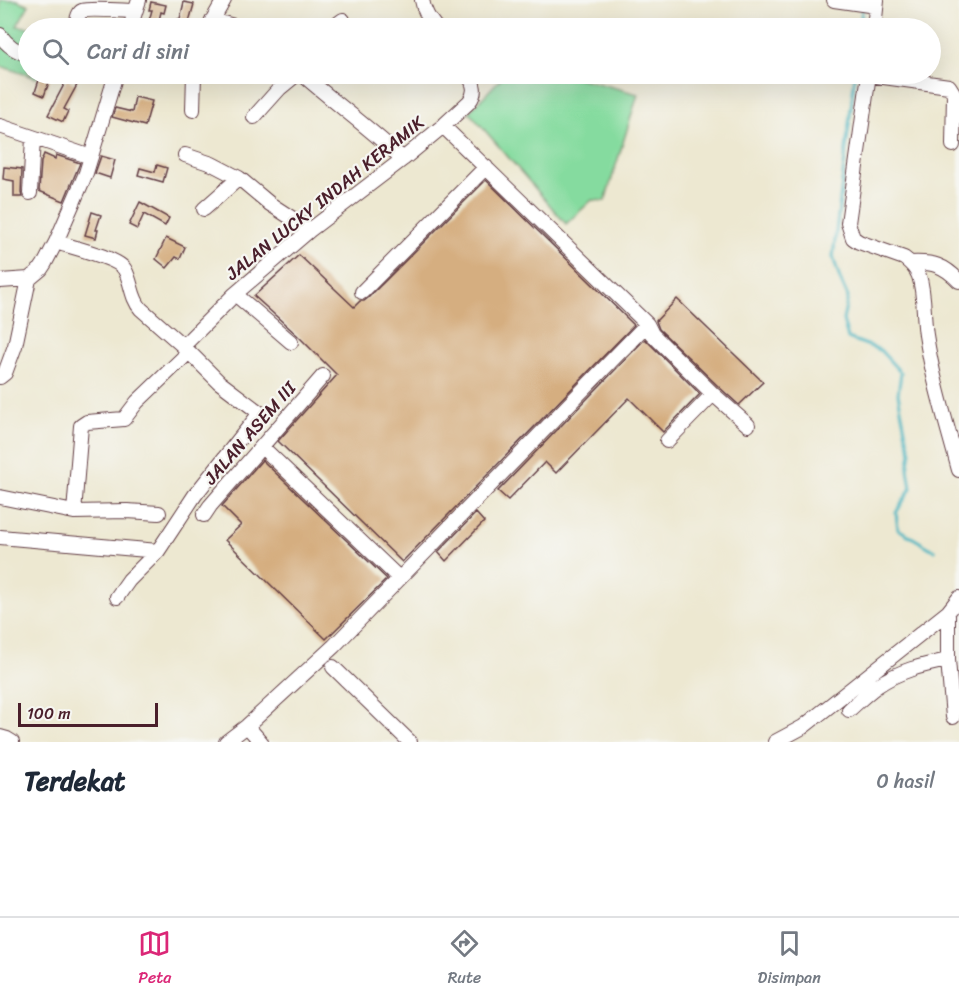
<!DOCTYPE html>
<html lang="id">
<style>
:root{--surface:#fff;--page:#f6f6f7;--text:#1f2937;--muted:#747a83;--line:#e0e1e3;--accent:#db2777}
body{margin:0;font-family:Sriracha,sans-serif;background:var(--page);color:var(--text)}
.scale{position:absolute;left:18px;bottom:15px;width:140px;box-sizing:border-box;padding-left:6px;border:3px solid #4a1f2b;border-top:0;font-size:16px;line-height:21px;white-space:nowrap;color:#4a1f2b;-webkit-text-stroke:4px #f6f6f2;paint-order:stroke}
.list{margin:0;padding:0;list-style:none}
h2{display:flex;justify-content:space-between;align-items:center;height:78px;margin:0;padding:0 24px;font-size:26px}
h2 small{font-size:20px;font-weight:400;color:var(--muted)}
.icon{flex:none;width:33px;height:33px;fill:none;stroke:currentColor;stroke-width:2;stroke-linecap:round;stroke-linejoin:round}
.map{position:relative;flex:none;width:959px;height:742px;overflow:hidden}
.search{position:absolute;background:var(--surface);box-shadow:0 6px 24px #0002;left:18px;right:18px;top:18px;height:66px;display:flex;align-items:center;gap:15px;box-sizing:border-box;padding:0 21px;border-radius:33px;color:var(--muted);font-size:22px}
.sheet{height:174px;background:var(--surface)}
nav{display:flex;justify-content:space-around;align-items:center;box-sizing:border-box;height:84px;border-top:2px solid var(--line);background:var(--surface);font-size:16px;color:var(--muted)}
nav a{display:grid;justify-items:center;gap:3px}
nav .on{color:var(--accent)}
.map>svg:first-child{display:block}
</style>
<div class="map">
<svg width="959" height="742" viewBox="0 0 959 742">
<rect width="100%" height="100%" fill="#f6f6f2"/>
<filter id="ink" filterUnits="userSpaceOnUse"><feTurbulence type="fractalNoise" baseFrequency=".0167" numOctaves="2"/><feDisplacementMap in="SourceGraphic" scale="12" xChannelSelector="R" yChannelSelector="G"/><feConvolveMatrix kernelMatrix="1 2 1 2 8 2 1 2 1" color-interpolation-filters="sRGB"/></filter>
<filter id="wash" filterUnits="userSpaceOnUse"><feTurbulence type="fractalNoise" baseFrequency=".008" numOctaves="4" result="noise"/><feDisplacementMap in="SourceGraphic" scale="24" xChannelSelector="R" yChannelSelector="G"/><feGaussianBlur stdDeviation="1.35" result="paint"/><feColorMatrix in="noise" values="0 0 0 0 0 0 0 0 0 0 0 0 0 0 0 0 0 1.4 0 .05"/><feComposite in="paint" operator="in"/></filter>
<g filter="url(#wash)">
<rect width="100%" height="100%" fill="#ede8d1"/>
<!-- green -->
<path fill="#85db9f" stroke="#687d65" stroke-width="1.5" d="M 0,0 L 16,0 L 29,5 L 17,26 L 33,28 L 28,28 L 28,74 L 39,74 L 37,78 L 0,66 Z
M 505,74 L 564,74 L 638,94 L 605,201 L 592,200 L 566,224 L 469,112 Z"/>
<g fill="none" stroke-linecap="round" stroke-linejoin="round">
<!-- stream -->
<path stroke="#48b6c2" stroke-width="3" d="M 860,28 L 862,9
M 855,74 L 833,257 L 840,279 L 848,297 L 843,320 L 848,338 L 880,350 L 901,373 L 898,394 L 906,435 L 911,452 L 908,469 L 911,488 L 896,513 L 898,529 L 935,551"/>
</g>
<g id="blocks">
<!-- building -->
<path fill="#d5ae80" d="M 151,2 L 166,5 L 164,13 L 161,12 L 157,28 L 147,28 L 152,10 L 149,10 Z
M 184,2 L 194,4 L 189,22 L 200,24 L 199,28 L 175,28 L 178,19 L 180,19 Z
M 41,74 L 52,74 L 44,96 L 35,92 Z
M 67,79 L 77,85 L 64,109 L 68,111 L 63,122 L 48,115 Z
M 135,97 L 152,101 L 145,126 L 112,117 L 115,108 L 132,112 Z
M 44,154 L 55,159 L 56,155 L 80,163 L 64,201 L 39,191 L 41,162 Z
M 101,156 L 115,160 L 110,178 L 95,173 Z
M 157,165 L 167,168 L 163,182 L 138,175 L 140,168 L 155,172 Z
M 4,167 L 22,169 L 21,193 L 22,197 L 14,197 L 14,181 L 3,179 Z
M 486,180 L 634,325 L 402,562 L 278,441 L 337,375 L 297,335 L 254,296 L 299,255 L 354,307 L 360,301 L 364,301 L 368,298 Z
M 140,202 L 169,218 L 165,226 L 144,214 L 137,229 L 129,225 Z
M 92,212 L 101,215 L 96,230 L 98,230 L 96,238 L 85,235 Z
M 166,238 L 185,247 L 180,259 L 176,257 L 167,268 L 156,259 Z
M 677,299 L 763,382 L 739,405 L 719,387 L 659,329 L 656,321 Z
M 645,339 L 700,394 L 663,432 L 629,398 L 556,473 L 545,462 L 508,500 L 498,491 Z
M 262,460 L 387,579 L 326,639 L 225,540 L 241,525 L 222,506 Z
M 476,513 L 484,522 L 446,561 L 438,552 Z"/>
</g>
</g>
<g filter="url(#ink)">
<use href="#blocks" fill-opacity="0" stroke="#623d44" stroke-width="1.5"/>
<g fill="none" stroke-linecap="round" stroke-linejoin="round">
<defs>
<path id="minor" d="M 422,0 C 424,12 429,19 436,28
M 834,0 L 876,6
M 212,20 L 241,28
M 75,28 C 77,24 77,13 82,11 C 88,8 126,11 135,11
M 130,28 L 139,0
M 208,28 L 224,0
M 332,28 L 343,20
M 874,28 L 877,0
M 0,35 C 7,45 17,52 28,54
M 302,74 C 335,103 371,129 403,159
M 869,74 L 848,223 L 853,238 L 859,242 L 904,258 C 911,263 916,268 919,276 C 925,294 923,316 926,335 C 933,381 947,425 959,470
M 869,75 L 949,86 L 954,94 L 953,145
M 193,110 L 194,74
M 254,117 L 280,88 L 297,74
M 0,126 L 91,157
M 443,126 L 647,324 L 652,334 L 713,394 L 748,425
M 185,155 L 212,164 L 239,178 L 270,204 L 310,230
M 30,193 L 33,138
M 204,209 L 239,178
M 56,242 C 71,247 119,258 125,270 C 132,283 131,298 141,309 L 183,346 L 219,382 L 260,413 L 195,495 L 158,551 L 129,580 L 117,597
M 911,263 C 933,262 944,265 959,281
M 0,281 L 29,279
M 362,292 L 486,167
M 235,294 L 291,342
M 183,346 L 235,294 L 310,230 L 403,159 L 443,126 L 469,102 C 477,92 474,84 468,74
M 0,377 L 5,373 L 15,346 L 29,279 L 41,269 L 45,263 L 56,242 L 86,173 L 116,74
M 667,441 L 713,394
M 262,447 L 399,578
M 0,497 L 74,512 L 127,511 L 159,513
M 74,512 L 81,426 L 87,422 L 124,419 L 137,402 L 189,352
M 204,515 L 210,506 L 323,376
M 0,537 L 158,551
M 948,612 L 948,660 L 953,717
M 333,667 L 410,742
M 849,710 C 858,702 867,693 877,686 C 898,671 923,665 948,660
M 247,726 L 261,742
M 0,737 L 7,739 L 12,742
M 226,742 L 247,726 L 334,646 L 647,324
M 775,742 L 803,727 L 948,612 L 959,598"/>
</defs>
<!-- minor casing -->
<use href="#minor" stroke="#623d44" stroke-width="16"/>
<!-- minor -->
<use href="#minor" stroke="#fff" stroke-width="14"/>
</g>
</g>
<g text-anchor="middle" stroke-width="4.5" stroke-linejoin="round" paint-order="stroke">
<!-- street labels -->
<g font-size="18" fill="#4a1f2b" stroke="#f6f6f2">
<text transform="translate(325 198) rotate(-39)" y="6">JALAN LUCKY INDAH KERAMIK</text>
<text transform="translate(250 433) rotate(-49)" y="6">JALAN ASEM III</text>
</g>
</g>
</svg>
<div class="scale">100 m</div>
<div class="search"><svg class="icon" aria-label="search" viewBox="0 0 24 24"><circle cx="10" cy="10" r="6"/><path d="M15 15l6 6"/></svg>Cari di sini</div>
</div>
<section class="sheet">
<h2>Terdekat<small>0 hasil</small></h2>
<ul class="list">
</ul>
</section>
<nav>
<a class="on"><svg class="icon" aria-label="map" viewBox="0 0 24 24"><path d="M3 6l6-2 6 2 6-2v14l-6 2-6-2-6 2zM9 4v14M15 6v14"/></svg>Peta</a>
<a><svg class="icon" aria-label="directions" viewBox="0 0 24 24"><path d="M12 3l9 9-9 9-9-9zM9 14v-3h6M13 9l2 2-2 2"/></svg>Rute</a>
<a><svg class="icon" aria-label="saved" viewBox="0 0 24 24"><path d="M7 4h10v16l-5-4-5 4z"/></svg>Disimpan</a>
</nav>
